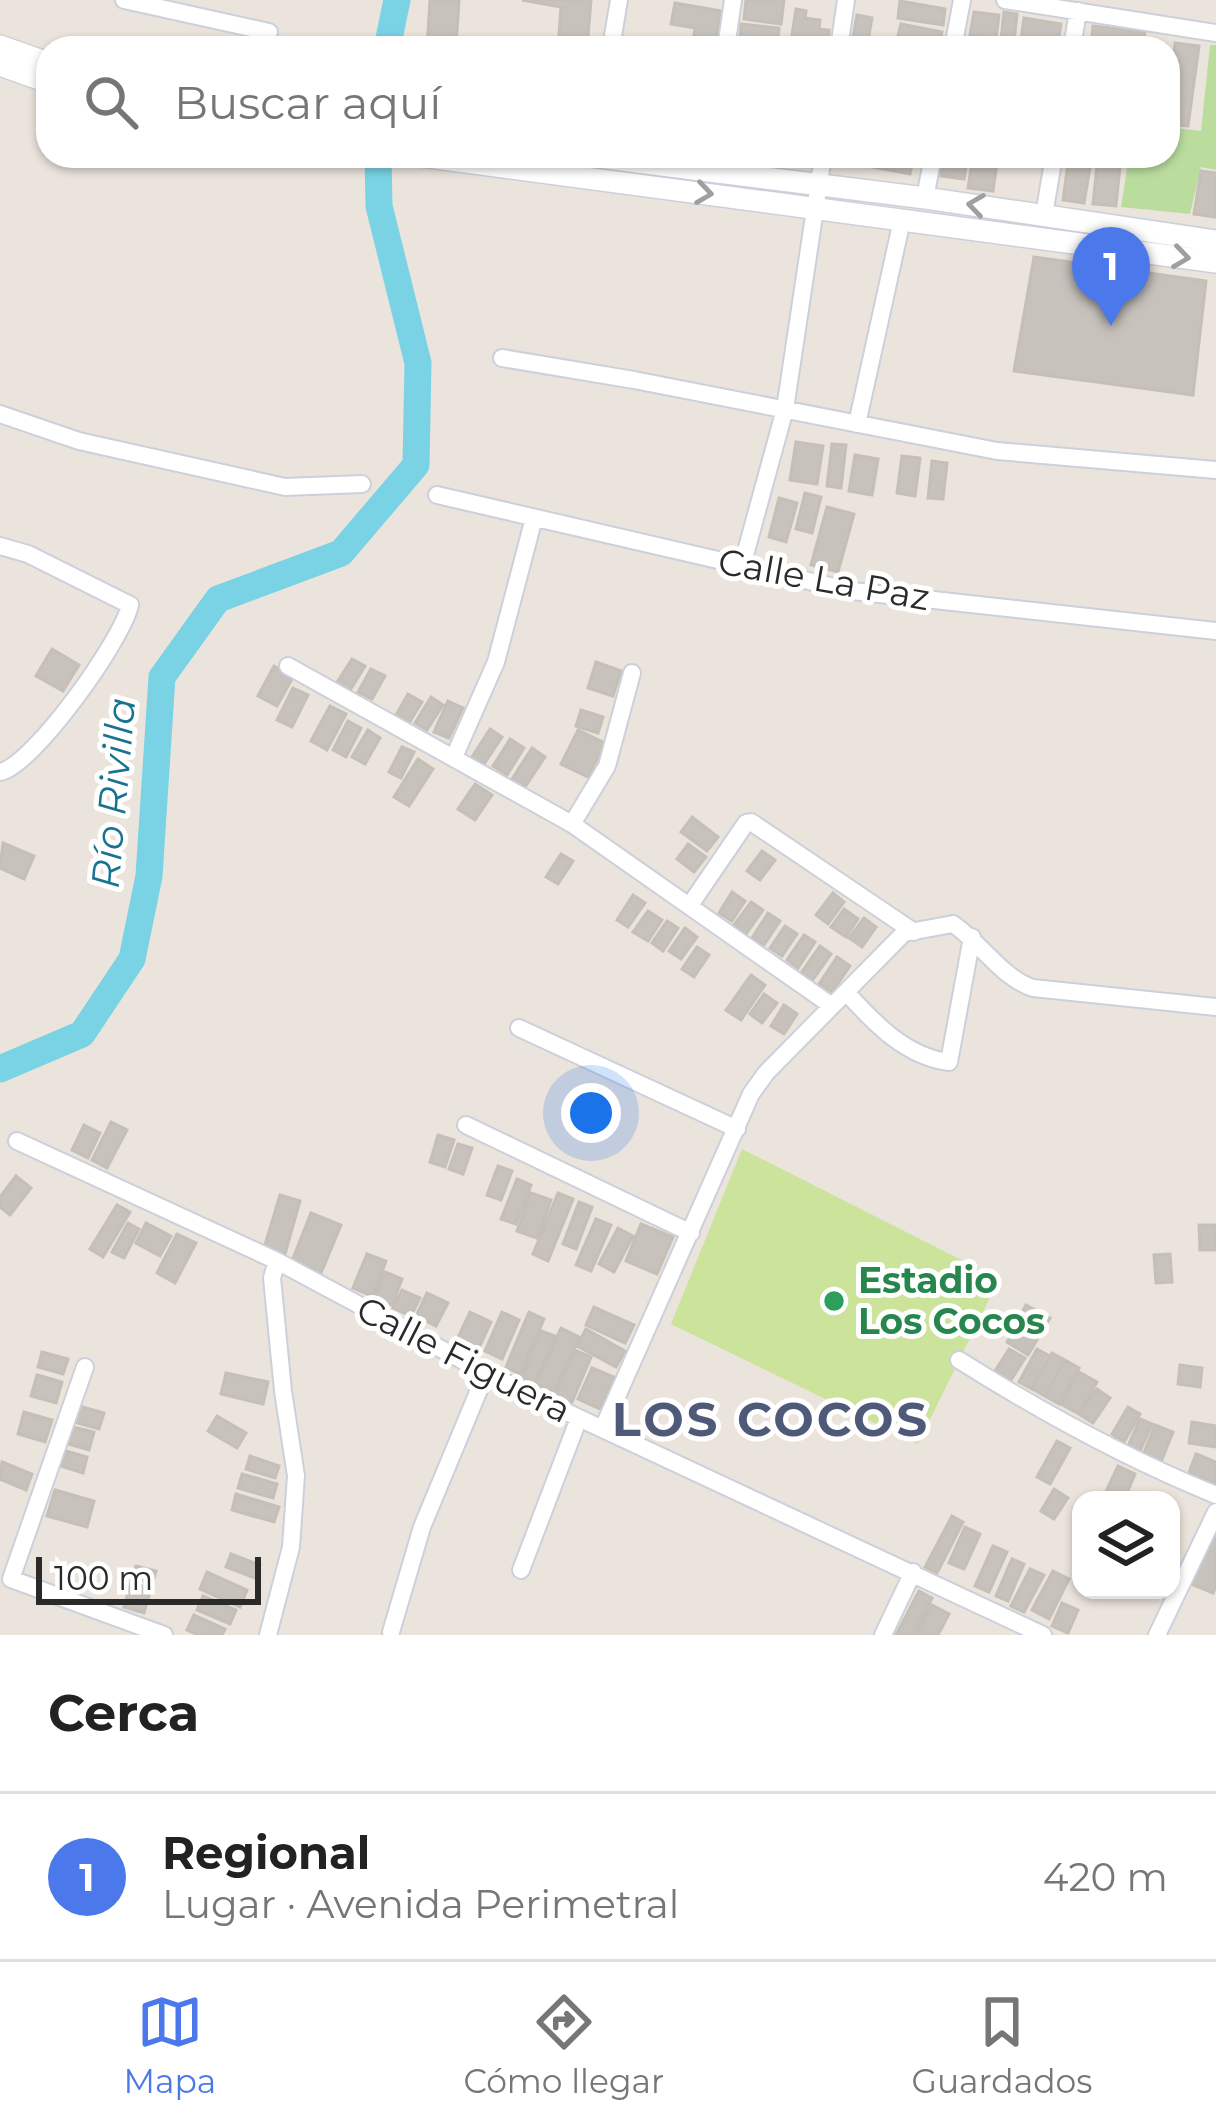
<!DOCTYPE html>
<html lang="es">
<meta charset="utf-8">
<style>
:root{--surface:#fff;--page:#f2f2f2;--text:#222;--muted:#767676;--line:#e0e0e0;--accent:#4b79eb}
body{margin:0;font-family:Montserrat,sans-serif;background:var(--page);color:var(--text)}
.controls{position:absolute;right:36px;bottom:36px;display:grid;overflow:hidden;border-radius:24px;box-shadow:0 3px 9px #0004}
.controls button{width:108px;height:108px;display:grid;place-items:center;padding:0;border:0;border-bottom:3px solid var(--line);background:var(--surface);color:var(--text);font:60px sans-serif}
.scale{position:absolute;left:36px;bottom:30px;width:225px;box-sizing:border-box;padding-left:12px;border:6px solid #2a2a2a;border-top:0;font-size:33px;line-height:42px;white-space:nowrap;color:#2a2a2a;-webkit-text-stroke:9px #fff;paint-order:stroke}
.you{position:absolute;left:591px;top:1113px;width:42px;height:42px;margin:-30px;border:9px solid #fff;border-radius:50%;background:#1a73e8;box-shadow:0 0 0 18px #1a73e833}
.badge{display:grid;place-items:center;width:78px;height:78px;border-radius:50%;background:var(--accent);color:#fff;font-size:39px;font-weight:700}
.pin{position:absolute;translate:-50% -99px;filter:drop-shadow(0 3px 6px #0008)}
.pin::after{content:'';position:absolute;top:63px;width:42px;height:36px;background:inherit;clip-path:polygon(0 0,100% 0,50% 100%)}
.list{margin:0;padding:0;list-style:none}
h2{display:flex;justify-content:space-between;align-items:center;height:156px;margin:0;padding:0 48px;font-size:51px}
h2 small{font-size:39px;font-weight:400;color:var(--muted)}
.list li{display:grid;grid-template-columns:78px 1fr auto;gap:36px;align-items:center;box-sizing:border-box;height:168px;padding:0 48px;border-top:3px solid var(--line)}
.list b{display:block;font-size:45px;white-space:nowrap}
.list p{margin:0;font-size:39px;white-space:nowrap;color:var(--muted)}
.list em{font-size:39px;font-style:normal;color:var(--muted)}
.icon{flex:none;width:66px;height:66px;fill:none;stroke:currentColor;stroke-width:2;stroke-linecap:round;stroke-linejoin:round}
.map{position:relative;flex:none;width:1216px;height:1635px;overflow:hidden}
.search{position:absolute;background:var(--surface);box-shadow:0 3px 9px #0004;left:36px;right:36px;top:36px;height:132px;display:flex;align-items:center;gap:30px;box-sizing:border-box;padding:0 42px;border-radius:36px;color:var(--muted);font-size:45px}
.sheet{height:324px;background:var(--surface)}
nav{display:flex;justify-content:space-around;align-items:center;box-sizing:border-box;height:168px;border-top:3px solid var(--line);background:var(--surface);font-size:33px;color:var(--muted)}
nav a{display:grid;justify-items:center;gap:6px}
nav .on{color:var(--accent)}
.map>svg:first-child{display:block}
</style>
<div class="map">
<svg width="1216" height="1635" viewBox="0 0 1216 1635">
<rect width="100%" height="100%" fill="#ebe4dd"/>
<!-- green -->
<path fill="#badd9e" d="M 1210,45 L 1216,45 L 1216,170 L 1201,167 L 1190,214 L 1121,207 L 1129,156 L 1168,156 L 1168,127 L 1201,131 Z"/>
<!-- pitch -->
<path fill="#cce39b" d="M 742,1149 L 999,1279 L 918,1444 L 671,1324 Z"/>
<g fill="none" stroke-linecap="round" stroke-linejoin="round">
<!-- river -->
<path stroke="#79d3e4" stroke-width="27" d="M 387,48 L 397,0
M 0,1069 L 82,1034 L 132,959 L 149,876 L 162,677 L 218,599 L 341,553 L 416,465 L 418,363 L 379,206 L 378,156"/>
</g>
<!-- building -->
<path fill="#c7c2bc" stroke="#c6bfb7" stroke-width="3" d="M 430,0 L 459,0 L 456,48 L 427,48 Z
M 522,0 L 591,0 L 587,48 L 558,48 L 561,7 Z
M 746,0 L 784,0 L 781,24 L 744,19 Z
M 900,1 L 945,9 L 943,25 L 898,18 Z
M 675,3 L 721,11 L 714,48 L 692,48 L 695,28 L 671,24 Z
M 796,9 L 806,11 L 805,18 L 820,20 L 819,29 L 829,30 L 828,42 L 820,41 L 819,48 L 790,48 Z
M 974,12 L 999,15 L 996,39 L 970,35 Z
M 1004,12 L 1017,14 L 1014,41 L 1001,40 Z
M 857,15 L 872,18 L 868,41 L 853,38 Z
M 1024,18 L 1061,24 L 1057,48 L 1020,48 Z
M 741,24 L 779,28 L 777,46 L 740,42 Z
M 901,24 L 942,32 L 939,48 L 897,40 Z
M 1093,26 L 1145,32 L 1143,48 L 1091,48 Z
M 1175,43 L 1199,46 L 1188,126 L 1168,124 Z
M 868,156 L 914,156 L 910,174 L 867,166 Z
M 944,156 L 968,156 L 964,179 L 941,176 Z
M 973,156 L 998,156 L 993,191 L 968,188 Z
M 1069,156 L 1092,156 L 1084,203 L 1063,200 Z
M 1098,156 L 1121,156 L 1116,206 L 1093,204 Z
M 1201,171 L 1216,173 L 1215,217 L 1194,214 Z
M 1034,257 L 1206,281 L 1193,395 L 1014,371 Z
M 796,442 L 823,446 L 817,484 L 790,480 Z
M 832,444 L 846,445 L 841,488 L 827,486 Z
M 855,455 L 878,459 L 872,495 L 849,491 Z
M 902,456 L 920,458 L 915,496 L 897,493 Z
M 932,461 L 947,463 L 943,499 L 928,498 Z
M 805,493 L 821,497 L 812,533 L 796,529 Z
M 779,498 L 797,503 L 786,542 L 769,537 Z
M 827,507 L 854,514 L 838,572 L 811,565 Z
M 52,649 L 79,665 L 63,691 L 36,676 Z
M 352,659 L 365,666 L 349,692 L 336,684 Z
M 596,662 L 621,671 L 613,696 L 588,688 Z
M 274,666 L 293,677 L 277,706 L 258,696 Z
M 371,669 L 385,676 L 372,699 L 358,692 Z
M 293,688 L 308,695 L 292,727 L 277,720 Z
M 408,694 L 422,702 L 409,723 L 396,715 Z
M 431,697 L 443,705 L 427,730 L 415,723 Z
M 448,701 L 463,708 L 449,738 L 434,732 Z
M 330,706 L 346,714 L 327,750 L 311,741 Z
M 581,710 L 603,717 L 598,733 L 576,726 Z
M 348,721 L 361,728 L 346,757 L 333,750 Z
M 490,729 L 502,737 L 484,764 L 472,757 Z
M 368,730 L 380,738 L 365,764 L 352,757 Z
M 578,730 L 605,743 L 588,777 L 561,764 Z
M 510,739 L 524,748 L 507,775 L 493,766 Z
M 402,747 L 414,752 L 401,778 L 389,772 Z
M 532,748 L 545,757 L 525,787 L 512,779 Z
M 418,759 L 433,769 L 409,806 L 394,797 Z
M 475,784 L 492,795 L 475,820 L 458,809 Z
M 692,817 L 718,837 L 707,851 L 681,832 Z
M 3,843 L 34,856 L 24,879 L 0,868 Z
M 688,844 L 706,857 L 694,872 L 677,859 Z
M 762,851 L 775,860 L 760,880 L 747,871 Z
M 561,854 L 573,861 L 558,884 L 546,877 Z
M 732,892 L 745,901 L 732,921 L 719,913 Z
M 833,893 L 844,902 L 828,924 L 816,915 Z
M 633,895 L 645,903 L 628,927 L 617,920 Z
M 751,902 L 763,910 L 746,934 L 734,925 Z
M 844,909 L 858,919 L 846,937 L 831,927 Z
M 648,911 L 662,920 L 648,941 L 633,932 Z
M 768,913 L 780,921 L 764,945 L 752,938 Z
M 864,918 L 876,927 L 862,947 L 849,938 Z
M 667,921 L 678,928 L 663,951 L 652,943 Z
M 785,926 L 797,934 L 782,956 L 770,948 Z
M 685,928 L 697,937 L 681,959 L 669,951 Z
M 804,935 L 815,942 L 798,968 L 787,960 Z
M 820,946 L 831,954 L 812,981 L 801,973 Z
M 697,947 L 709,955 L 694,977 L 682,969 Z
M 837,957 L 850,966 L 832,992 L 819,984 Z
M 751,975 L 765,985 L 741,1020 L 726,1010 Z
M 764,994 L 777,1003 L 762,1023 L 750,1014 Z
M 784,1005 L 797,1014 L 784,1034 L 771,1026 Z
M 111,1122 L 127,1130 L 107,1168 L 92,1160 Z
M 84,1125 L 100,1133 L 88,1158 L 72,1150 Z
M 438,1135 L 454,1140 L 445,1167 L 430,1162 Z
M 458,1144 L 472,1148 L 463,1174 L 449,1169 Z
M 498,1166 L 512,1171 L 501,1200 L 487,1195 Z
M 16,1176 L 31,1188 L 10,1215 L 0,1207 L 0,1197 Z
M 517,1179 L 531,1185 L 516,1224 L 501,1219 Z
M 531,1193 L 551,1200 L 537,1238 L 517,1231 Z
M 558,1193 L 573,1199 L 548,1261 L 533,1254 Z
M 280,1195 L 300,1201 L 285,1254 L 264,1248 Z
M 579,1202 L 592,1207 L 576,1249 L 563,1244 Z
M 117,1205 L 130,1212 L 103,1257 L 90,1249 Z
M 311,1213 L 341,1225 L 321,1273 L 292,1261 Z
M 596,1219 L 611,1225 L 591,1271 L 576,1265 Z
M 128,1223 L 139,1229 L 124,1258 L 112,1252 Z
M 146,1223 L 171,1236 L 160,1256 L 136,1243 Z
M 641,1224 L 673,1237 L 657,1274 L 626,1261 Z
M 1199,1225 L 1216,1225 L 1216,1250 L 1200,1250 Z
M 618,1228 L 633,1236 L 614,1272 L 599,1264 Z
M 177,1234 L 196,1243 L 175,1283 L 157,1273 Z
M 367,1254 L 386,1261 L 372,1296 L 353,1288 Z
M 1170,1254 L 1172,1282 L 1156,1283 L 1154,1255 Z
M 385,1272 L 402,1279 L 392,1305 L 374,1298 Z
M 402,1290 L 420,1298 L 411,1316 L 393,1308 Z
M 427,1293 L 448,1303 L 436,1326 L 416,1316 Z
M 1026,1305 L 1050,1318 L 1042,1332 L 1018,1319 Z
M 594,1307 L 634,1325 L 625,1343 L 586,1325 Z
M 470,1312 L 491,1322 L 477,1352 L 456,1342 Z
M 502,1312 L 519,1320 L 502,1359 L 485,1351 Z
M 529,1312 L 544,1319 L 520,1374 L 506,1367 Z
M 1017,1326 L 1038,1338 L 1028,1355 L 1007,1342 Z
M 561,1328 L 579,1337 L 554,1392 L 536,1384 Z
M 586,1329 L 625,1351 L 616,1367 L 577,1346 Z
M 541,1331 L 555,1336 L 535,1383 L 522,1377 Z
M 1009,1349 L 1025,1358 L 1011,1380 L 995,1371 Z
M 1037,1349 L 1050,1356 L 1032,1389 L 1019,1382 Z
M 575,1350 L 591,1357 L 572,1402 L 556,1395 Z
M 42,1352 L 68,1359 L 63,1374 L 38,1367 Z
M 1052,1353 L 1065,1360 L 1045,1396 L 1032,1389 Z
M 1065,1360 L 1079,1368 L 1059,1404 L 1045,1396 Z
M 1180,1365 L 1202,1368 L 1200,1387 L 1178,1384 Z
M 592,1368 L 614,1377 L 600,1409 L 578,1399 Z
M 1079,1372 L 1097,1382 L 1079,1414 L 1061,1404 Z
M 226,1373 L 268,1382 L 263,1404 L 221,1394 Z
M 37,1375 L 62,1382 L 56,1403 L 31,1396 Z
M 1097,1389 L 1110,1398 L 1093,1423 L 1079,1414 Z
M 79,1406 L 104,1413 L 99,1429 L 74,1422 Z
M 1128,1407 L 1140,1414 L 1124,1442 L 1112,1434 Z
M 24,1412 L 52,1420 L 45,1442 L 18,1434 Z
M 217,1416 L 246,1433 L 237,1448 L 208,1431 Z
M 1140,1419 L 1152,1424 L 1140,1451 L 1128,1446 Z
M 1192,1422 L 1216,1426 L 1216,1447 L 1189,1443 Z
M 1155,1425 L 1173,1432 L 1161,1462 L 1143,1455 Z
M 73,1427 L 94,1432 L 89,1450 L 68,1444 Z
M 1057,1441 L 1070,1448 L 1050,1484 L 1037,1477 Z
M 66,1451 L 87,1457 L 83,1473 L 61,1466 Z
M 1196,1454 L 1216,1462 L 1215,1483 L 1189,1473 Z
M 250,1456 L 279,1466 L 275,1478 L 246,1469 Z
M 2,1462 L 32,1474 L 26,1490 L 0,1479 Z
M 1118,1466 L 1135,1474 L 1124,1500 L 1102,1500 Z
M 242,1474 L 277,1484 L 273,1498 L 238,1488 Z
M 1054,1489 L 1068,1498 L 1054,1519 L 1041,1511 Z
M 55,1490 L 94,1501 L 87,1527 L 47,1516 Z
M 236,1494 L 279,1507 L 274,1522 L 232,1510 Z
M 952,1516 L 963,1522 L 937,1573 L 925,1567 Z
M 1216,1525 L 1216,1587 L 1213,1593 L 1191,1584 Z
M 965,1527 L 980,1534 L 964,1569 L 949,1563 Z
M 993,1546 L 1007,1552 L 989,1592 L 975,1586 Z
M 231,1554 L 260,1565 L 255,1578 L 226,1567 Z
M 1012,1559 L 1024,1564 L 1008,1601 L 996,1596 Z
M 136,1566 L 156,1571 L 144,1613 L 124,1607 Z
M 1030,1569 L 1044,1575 L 1024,1612 L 1011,1606 Z
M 1053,1571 L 1069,1579 L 1049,1619 L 1032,1610 Z
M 207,1572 L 247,1590 L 240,1607 L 200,1589 Z
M 919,1591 L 932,1598 L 913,1635 L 896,1635 Z
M 203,1596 L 236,1610 L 230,1624 L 197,1610 Z
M 1062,1603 L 1078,1610 L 1068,1633 L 1052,1626 Z
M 932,1605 L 949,1614 L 938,1635 L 916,1635 Z
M 194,1615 L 225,1629 L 222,1635 L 198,1635 L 187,1630 Z"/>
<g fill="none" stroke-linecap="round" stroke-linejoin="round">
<defs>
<path id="minor" d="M 124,0 L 269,32
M 1005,0 L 1216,33
M 611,48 L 619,0
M 726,48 L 733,0
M 839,48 L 846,0
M 953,48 L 962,0
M 1072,48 L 1078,11
M 925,198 L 933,156
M 1044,215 L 1054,156
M 502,358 L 634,380 L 997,451 L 1216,470
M 0,414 L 79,441 L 285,487 L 362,484
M 857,424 L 902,220
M 437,495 L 852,591 L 1216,631
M 0,546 L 28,554 L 130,605 C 123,639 33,766 0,772
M 742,566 L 785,409 L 823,156
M 288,666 L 572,824 L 832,1006
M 454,757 L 496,662 L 534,518
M 572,824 L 607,766 L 632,673
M 690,905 L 746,823 L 751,822 L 914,932
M 846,992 C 874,1023 906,1057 949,1062 L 972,937
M 519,1028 L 737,1129
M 466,1125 L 691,1233
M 17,1141 L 277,1261 L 486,1373 L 579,1418 L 1043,1635
M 959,1360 C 1043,1413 1125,1458 1216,1495
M 85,1367 L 11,1579 L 164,1635
M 603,1428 L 751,1094 L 766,1073 L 904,933 L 953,924 C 981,943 1002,978 1033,988 L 1216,1007
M 521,1570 L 579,1418
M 391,1632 L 422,1527 L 486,1373
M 268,1635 L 291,1547 L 296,1476 L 283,1391 L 272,1278 L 277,1261
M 883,1635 L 913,1572
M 1157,1635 L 1216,1512"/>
<path id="secondary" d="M 0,46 L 48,63
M 0,65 L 48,82
M 421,156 L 1216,262
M 590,156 L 925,198 L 1216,241"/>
</defs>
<!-- minor casing -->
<use href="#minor" stroke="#ccd0db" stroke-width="20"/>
<!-- secondary casing -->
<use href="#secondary" stroke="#ccd0db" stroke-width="24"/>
<!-- minor -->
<use href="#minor" stroke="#fff" stroke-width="16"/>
<!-- secondary -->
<use href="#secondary" stroke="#fff" stroke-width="21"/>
</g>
<!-- one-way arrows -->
<defs><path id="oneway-chevron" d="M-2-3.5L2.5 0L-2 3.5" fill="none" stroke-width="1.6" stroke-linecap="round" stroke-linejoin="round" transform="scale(3)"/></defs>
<g stroke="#9f9f9f">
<use href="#oneway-chevron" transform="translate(704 193) rotate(8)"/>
<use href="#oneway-chevron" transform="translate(976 205) rotate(-172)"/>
<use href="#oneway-chevron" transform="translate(1181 257) rotate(8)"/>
</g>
<!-- markers -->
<circle fill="#2e9e5b" stroke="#fff" stroke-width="4.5" cx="834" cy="1301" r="12"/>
<g text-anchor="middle" stroke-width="10" stroke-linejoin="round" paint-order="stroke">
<!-- street labels -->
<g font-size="36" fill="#2a2a2a" stroke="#fff">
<text transform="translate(824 579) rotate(10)" y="13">Calle La Paz</text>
<text transform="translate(464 1359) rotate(27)" y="13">Calle Figuera</text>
</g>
<!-- leisure labels -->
<g font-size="36" font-weight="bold" fill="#27864d" stroke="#fff" text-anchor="start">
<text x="858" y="1293">Estadio<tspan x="858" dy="41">Los Cocos</tspan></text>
</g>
<!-- water labels -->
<g font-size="39" font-style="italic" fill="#187390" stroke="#fff">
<text transform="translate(113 793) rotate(-85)" y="14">Río Rivilla</text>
</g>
<!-- district labels -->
<g font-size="48" font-weight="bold" letter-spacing="3" fill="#4e5a77" stroke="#fff">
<text x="771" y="1436">LOS COCOS</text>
</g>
</g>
</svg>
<div class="controls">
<button><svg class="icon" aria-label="layers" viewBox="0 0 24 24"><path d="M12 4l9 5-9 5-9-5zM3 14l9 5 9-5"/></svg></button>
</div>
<div class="scale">100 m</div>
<div class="you"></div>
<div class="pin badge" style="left:1111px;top:326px">1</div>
<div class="search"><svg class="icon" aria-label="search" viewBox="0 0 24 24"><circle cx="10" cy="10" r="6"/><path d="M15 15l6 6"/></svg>Buscar aquí</div>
</div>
<section class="sheet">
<h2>Cerca<small></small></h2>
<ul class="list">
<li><span class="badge">1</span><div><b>Regional</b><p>Lugar · Avenida Perimetral</p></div><em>420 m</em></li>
</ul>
</section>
<nav>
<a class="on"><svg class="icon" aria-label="map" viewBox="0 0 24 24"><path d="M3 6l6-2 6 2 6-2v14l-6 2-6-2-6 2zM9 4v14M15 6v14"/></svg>Mapa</a>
<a><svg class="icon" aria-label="directions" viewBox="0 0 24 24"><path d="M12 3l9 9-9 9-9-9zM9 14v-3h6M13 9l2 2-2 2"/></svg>Cómo llegar</a>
<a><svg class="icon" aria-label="saved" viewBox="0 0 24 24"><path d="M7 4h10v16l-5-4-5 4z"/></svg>Guardados</a>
</nav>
